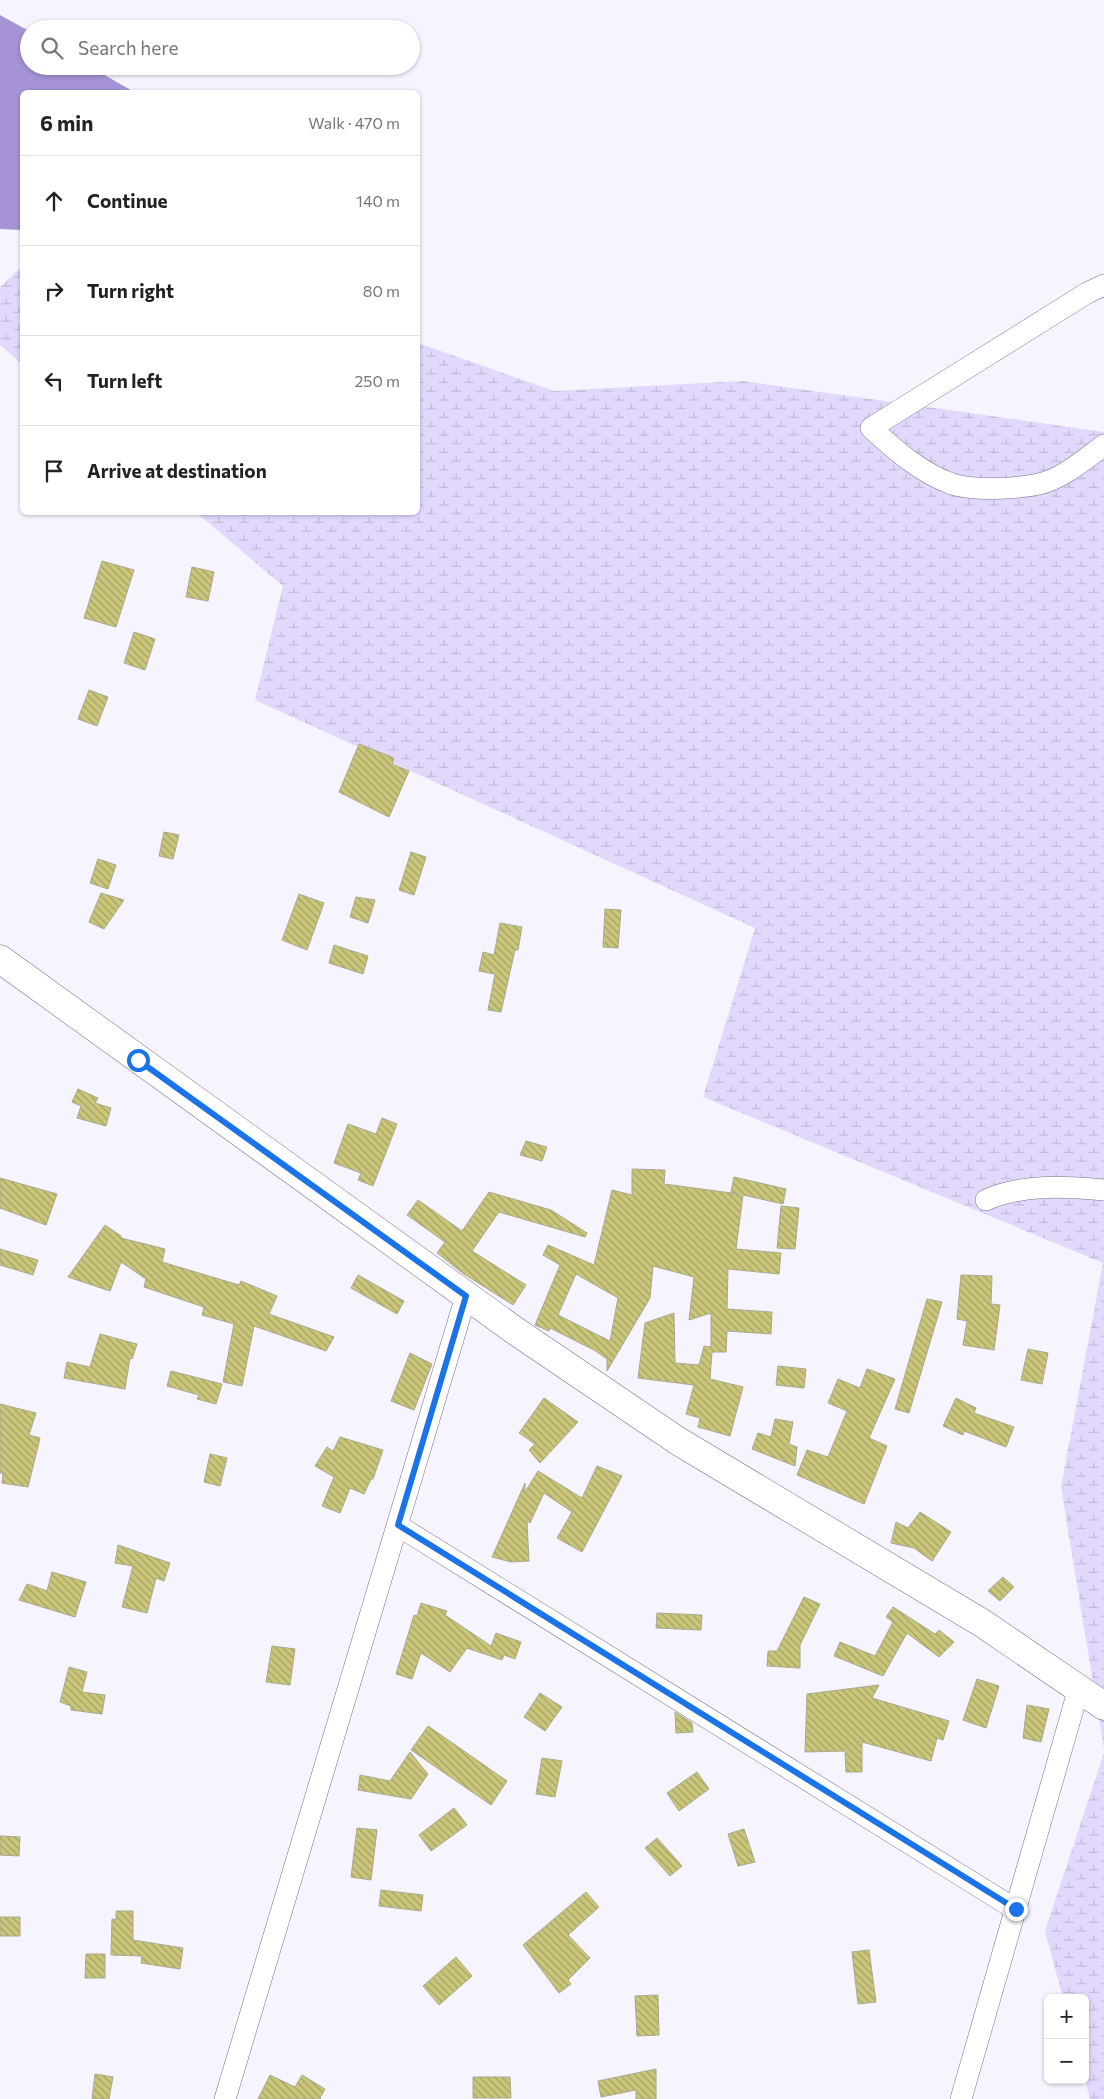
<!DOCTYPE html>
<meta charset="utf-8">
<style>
:root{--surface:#fff;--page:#f2f2f2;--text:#222;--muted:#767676;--line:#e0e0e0}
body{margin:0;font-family:Commissioner,sans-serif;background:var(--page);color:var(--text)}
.controls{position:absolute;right:15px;bottom:15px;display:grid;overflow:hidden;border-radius:8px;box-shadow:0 1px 4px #0004}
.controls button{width:45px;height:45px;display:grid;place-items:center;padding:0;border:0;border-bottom:1px solid var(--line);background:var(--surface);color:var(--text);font:25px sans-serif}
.stop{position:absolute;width:15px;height:15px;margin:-11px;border:4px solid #1a73e8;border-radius:50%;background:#fff}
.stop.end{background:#1a73e8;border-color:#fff;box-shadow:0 1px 5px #0008}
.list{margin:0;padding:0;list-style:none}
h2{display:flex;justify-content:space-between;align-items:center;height:65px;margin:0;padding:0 20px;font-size:21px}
h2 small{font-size:16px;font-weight:400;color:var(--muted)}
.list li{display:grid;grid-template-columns:32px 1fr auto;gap:15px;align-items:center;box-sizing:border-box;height:90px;padding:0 20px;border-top:1px solid var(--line)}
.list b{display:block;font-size:19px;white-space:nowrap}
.list em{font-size:16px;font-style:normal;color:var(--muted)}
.icon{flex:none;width:28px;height:28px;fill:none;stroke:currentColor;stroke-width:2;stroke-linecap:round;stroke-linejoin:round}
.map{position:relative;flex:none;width:1104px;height:2099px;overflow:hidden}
.search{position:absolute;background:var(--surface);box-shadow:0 1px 4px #0004;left:20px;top:20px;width:400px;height:55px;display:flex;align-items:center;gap:12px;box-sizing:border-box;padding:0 18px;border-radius:28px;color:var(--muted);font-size:19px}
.panel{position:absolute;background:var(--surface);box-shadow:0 1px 4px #0004;left:20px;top:90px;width:400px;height:425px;border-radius:8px}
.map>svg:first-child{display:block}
</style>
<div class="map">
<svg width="1104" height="2099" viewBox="0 0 1104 2099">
<defs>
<pattern id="wetland-marsh" width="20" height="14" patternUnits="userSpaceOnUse" patternTransform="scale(1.25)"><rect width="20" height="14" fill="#e1d8fc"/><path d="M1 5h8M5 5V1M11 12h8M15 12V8" fill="none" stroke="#c2bad9"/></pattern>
<pattern id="building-back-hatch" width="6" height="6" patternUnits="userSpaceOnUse" patternTransform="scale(1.25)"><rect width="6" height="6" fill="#cac67a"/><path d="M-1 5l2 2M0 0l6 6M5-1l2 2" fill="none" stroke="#a5a165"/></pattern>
</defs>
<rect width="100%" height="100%" fill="#f6f4fe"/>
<!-- wetland -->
<path fill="url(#wetland-marsh)" d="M 22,266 L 22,364 L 0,345 L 0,287 Z
M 418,343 L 554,391 L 743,381 L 1104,432 L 1104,1749 L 1061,1487 L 1103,1263 L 703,1097 L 755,928 L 255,700 L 283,586 L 197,513 L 418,512 Z
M 1104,1753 L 1104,2099 L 1090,2099 L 1085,2080 L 1085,1998 L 1063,1998 L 1045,1931 Z"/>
<!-- water -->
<path fill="#a593d5" d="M 0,15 L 29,31 L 29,66 L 89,66 L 134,92 L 22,92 L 22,230 L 0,229 Z"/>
<!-- building -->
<path fill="url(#building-back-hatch)" stroke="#a9a890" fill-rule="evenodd" d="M 102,561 L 134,570 L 116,627 L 84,618 Z
M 192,567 L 214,572 L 208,601 L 186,597 Z
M 134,632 L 155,639 L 145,670 L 124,663 Z
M 89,690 L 108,697 L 97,726 L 78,719 Z
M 359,744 L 394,758 L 392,764 L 409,771 L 389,817 L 339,792 Z
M 164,832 L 179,835 L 173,859 L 159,856 Z
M 411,852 L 426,857 L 414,895 L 399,890 Z
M 98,859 L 116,865 L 108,889 L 90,883 Z
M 101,893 L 124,900 L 104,929 L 89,922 Z
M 299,894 L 324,903 L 307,950 L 282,940 Z
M 356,897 L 375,900 L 368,923 L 350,917 Z
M 605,909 L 621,910 L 618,948 L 603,947 Z
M 500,923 L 522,927 L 518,950 L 515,950 L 501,1012 L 488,1010 L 495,974 L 479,971 L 483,952 L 494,955 Z
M 334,945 L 368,956 L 363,974 L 329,963 Z
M 78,1089 L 98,1098 L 95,1103 L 111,1108 L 106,1126 L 77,1118 L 81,1106 L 72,1102 Z
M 382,1118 L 397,1124 L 373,1186 L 358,1180 L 361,1173 L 334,1163 L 348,1124 L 376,1134 Z
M 526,1141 L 547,1147 L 542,1161 L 520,1155 Z
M 632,1169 L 665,1170 L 664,1184 L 739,1194 L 731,1192 L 734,1177 L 786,1189 L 783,1204 L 743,1195 L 736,1249 L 781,1253 L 779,1274 L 728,1269 L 727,1309 L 772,1312 L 771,1334 L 727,1331 L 726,1352 L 712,1352 L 710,1379 L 743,1387 L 730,1436 L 698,1427 L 700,1418 L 686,1414 L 694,1385 L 638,1378 L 645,1323 L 674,1313 L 675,1363 L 699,1365 L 704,1346 L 711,1347 L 711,1313 L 689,1320 L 694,1277 L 653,1266 L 650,1298 L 607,1371 L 607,1359 L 594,1350 L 550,1328 L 549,1331 L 535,1325 L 560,1265 L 543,1255 L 548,1245 L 594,1265 L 612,1190 L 632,1195 ZM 576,1274 L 618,1298 L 610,1341 L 558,1315 Z
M 0,1178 L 57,1194 L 46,1225 L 0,1208 Z
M 489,1192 L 551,1210 L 587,1233 L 585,1237 L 499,1212 L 472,1251 L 526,1285 L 513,1305 L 464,1274 L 437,1253 L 445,1242 L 407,1215 L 418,1200 L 462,1231 Z
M 781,1206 L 799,1208 L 795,1249 L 777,1248 Z
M 105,1225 L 121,1236 L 121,1238 L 165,1249 L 162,1262 L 239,1285 L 241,1281 L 277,1296 L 269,1314 L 334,1337 L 326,1351 L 254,1326 L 242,1386 L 223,1382 L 234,1324 L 202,1315 L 204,1307 L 144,1287 L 146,1279 L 121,1262 L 110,1291 L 68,1277 Z
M 0,1249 L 38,1260 L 33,1275 L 0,1265 Z
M 358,1275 L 404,1301 L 397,1314 L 351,1288 Z
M 961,1275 L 992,1276 L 991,1304 L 1000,1305 L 994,1350 L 963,1345 L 967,1321 L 957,1319 Z
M 927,1299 L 942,1302 L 909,1413 L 895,1409 Z
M 100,1334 L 137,1344 L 132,1359 L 130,1358 L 125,1389 L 64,1378 L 67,1362 L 90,1367 Z
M 1028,1349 L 1048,1353 L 1042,1384 L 1021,1380 Z
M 410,1353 L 432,1364 L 414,1410 L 391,1401 Z
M 778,1366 L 806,1369 L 804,1388 L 776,1385 Z
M 867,1369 L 895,1379 L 869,1438 L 887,1446 L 864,1504 L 797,1475 L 807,1450 L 828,1457 L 847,1411 L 828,1403 L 838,1379 L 860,1388 Z
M 171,1371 L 222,1384 L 216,1404 L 197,1399 L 199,1395 L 167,1386 Z
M 544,1398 L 578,1422 L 540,1463 L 529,1450 L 535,1444 L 519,1433 Z
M 956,1398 L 976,1408 L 974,1413 L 1014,1427 L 1006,1447 L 964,1431 L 963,1435 L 943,1426 Z
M 0,1404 L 36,1413 L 29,1435 L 40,1438 L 28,1487 L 2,1483 L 3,1473 L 0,1473 Z
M 775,1419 L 793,1422 L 789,1444 L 797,1447 L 795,1466 L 752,1449 L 758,1433 L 771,1437 Z
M 340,1437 L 383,1450 L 373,1479 L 371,1479 L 364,1494 L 350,1488 L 340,1513 L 322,1506 L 334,1477 L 315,1466 L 327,1447 L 333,1451 Z
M 210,1454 L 227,1458 L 220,1486 L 204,1482 Z
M 597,1466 L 622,1476 L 582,1552 L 557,1538 L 572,1512 L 544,1493 L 530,1523 L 527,1521 L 529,1561 L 511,1562 L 492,1557 L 525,1483 L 525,1492 L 538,1471 L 582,1498 Z
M 920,1512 L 951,1532 L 932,1561 L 914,1548 L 891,1543 L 896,1522 L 908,1528 Z
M 118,1545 L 170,1563 L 164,1581 L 156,1578 L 147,1613 L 122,1607 L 133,1566 L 115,1563 Z
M 52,1572 L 86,1582 L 75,1617 L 19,1600 L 27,1584 L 47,1591 Z
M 1003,1577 L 1014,1587 L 1000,1601 L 988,1591 Z
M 804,1597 L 820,1604 L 800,1645 L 800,1668 L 767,1666 L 768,1651 L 777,1651 Z
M 421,1603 L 447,1611 L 445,1615 L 491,1646 L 496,1633 L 521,1642 L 515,1659 L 504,1655 L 502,1660 L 467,1648 L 450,1672 L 421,1653 L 412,1679 L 396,1674 L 414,1615 L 417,1616 Z
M 893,1607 L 935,1634 L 939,1630 L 954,1642 L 939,1657 L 907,1633 L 883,1676 L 834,1656 L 840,1642 L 875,1656 L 893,1622 L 886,1617 Z
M 657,1613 L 702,1615 L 701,1630 L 656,1628 Z
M 272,1646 L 295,1649 L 290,1685 L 266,1682 Z
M 69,1667 L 87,1672 L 82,1692 L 105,1695 L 102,1714 L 71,1710 L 71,1706 L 60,1702 Z
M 977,1679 L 999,1686 L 986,1728 L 963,1720 Z
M 879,1685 L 872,1698 L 949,1721 L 943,1740 L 937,1738 L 931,1761 L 862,1742 L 862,1772 L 846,1772 L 845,1751 L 805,1752 L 807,1694 Z
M 540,1693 L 562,1707 L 545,1731 L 524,1717 Z
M 1027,1705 L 1049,1709 L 1041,1742 L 1023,1738 Z
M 675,1712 L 692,1723 L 693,1732 L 676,1733 Z
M 428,1726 L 507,1781 L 491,1805 L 411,1750 Z
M 410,1752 L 428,1774 L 411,1799 L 358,1790 L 360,1775 L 390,1781 Z
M 542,1758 L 562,1761 L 555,1797 L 536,1794 Z
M 697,1772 L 709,1789 L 679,1811 L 667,1793 Z
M 454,1808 L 467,1825 L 431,1851 L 419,1835 Z
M 357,1828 L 377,1830 L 371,1880 L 351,1877 Z
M 744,1829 L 755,1862 L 738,1866 L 728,1834 Z
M 0,1836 L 20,1837 L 19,1856 L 0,1855 Z
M 657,1838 L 682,1866 L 670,1876 L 645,1848 Z
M 381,1890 L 423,1895 L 421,1911 L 379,1906 Z
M 586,1892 L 599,1907 L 568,1935 L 590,1958 L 568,1980 L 571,1984 L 559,1993 L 523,1945 Z
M 116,1911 L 133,1911 L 133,1940 L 183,1948 L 180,1969 L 141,1963 L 142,1956 L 111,1955 L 112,1919 L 116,1920 Z
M 0,1917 L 20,1917 L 20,1936 L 0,1936 Z
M 869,1950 L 876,2002 L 858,2004 L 852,1952 Z
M 86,1954 L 105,1954 L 105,1978 L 85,1978 Z
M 456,1957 L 472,1976 L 439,2005 L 423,1986 Z
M 658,1995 L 659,2035 L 637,2036 L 635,1996 Z
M 656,2069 L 656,2099 L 636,2099 L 636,2090 L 601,2097 L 598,2081 Z
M 95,2074 L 113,2077 L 109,2099 L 92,2099 Z
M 270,2075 L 295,2087 L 302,2075 L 325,2089 L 320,2098 L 321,2099 L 258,2099 Z
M 473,2077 L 510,2077 L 511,2098 L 473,2098 Z"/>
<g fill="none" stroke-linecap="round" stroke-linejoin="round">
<defs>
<path id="street" d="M 1104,285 L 1087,293 L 871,428 C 895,450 921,473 952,484 C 974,491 1016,489 1039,484 C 1062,479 1085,459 1104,445
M 986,1200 C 1022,1184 1065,1186 1104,1190
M 397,1525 L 1015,1909
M 225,2099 L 466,1296
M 961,2099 L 1079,1688"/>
<path id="secondary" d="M 0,959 L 514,1330 L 678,1441 L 982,1623 L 1104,1706"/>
</defs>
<!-- street casing -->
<use href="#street" stroke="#787288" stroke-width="22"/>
<!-- secondary casing -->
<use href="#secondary" stroke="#787288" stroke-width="29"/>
<!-- street -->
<use href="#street" stroke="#fff" stroke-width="21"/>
<!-- secondary -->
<use href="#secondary" stroke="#fff" stroke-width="28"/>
</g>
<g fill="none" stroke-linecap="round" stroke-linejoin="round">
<!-- route -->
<path stroke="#1a73e8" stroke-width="6" d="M 138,1060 L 466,1296 L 398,1525 L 1016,1909"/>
</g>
</svg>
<div class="controls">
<button>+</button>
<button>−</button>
</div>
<div class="stop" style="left:138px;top:1060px"></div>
<div class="stop end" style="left:1016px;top:1909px"></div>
<div class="search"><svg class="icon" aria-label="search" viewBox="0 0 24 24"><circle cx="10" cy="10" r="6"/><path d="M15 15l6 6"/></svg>Search here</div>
<section class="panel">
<h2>6 min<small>Walk · 470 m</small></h2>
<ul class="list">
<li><svg class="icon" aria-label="ahead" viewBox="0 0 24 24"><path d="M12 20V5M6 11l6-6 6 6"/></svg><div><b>Continue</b></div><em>140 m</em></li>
<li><svg class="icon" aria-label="right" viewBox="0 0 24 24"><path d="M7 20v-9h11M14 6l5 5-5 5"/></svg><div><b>Turn right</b></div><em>80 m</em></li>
<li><svg class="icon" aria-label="left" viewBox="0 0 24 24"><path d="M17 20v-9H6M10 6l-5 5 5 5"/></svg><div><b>Turn left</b></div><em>250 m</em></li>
<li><svg class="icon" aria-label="arrive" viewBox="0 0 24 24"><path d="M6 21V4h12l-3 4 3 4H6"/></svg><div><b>Arrive at destination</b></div></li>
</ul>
</section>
</div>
